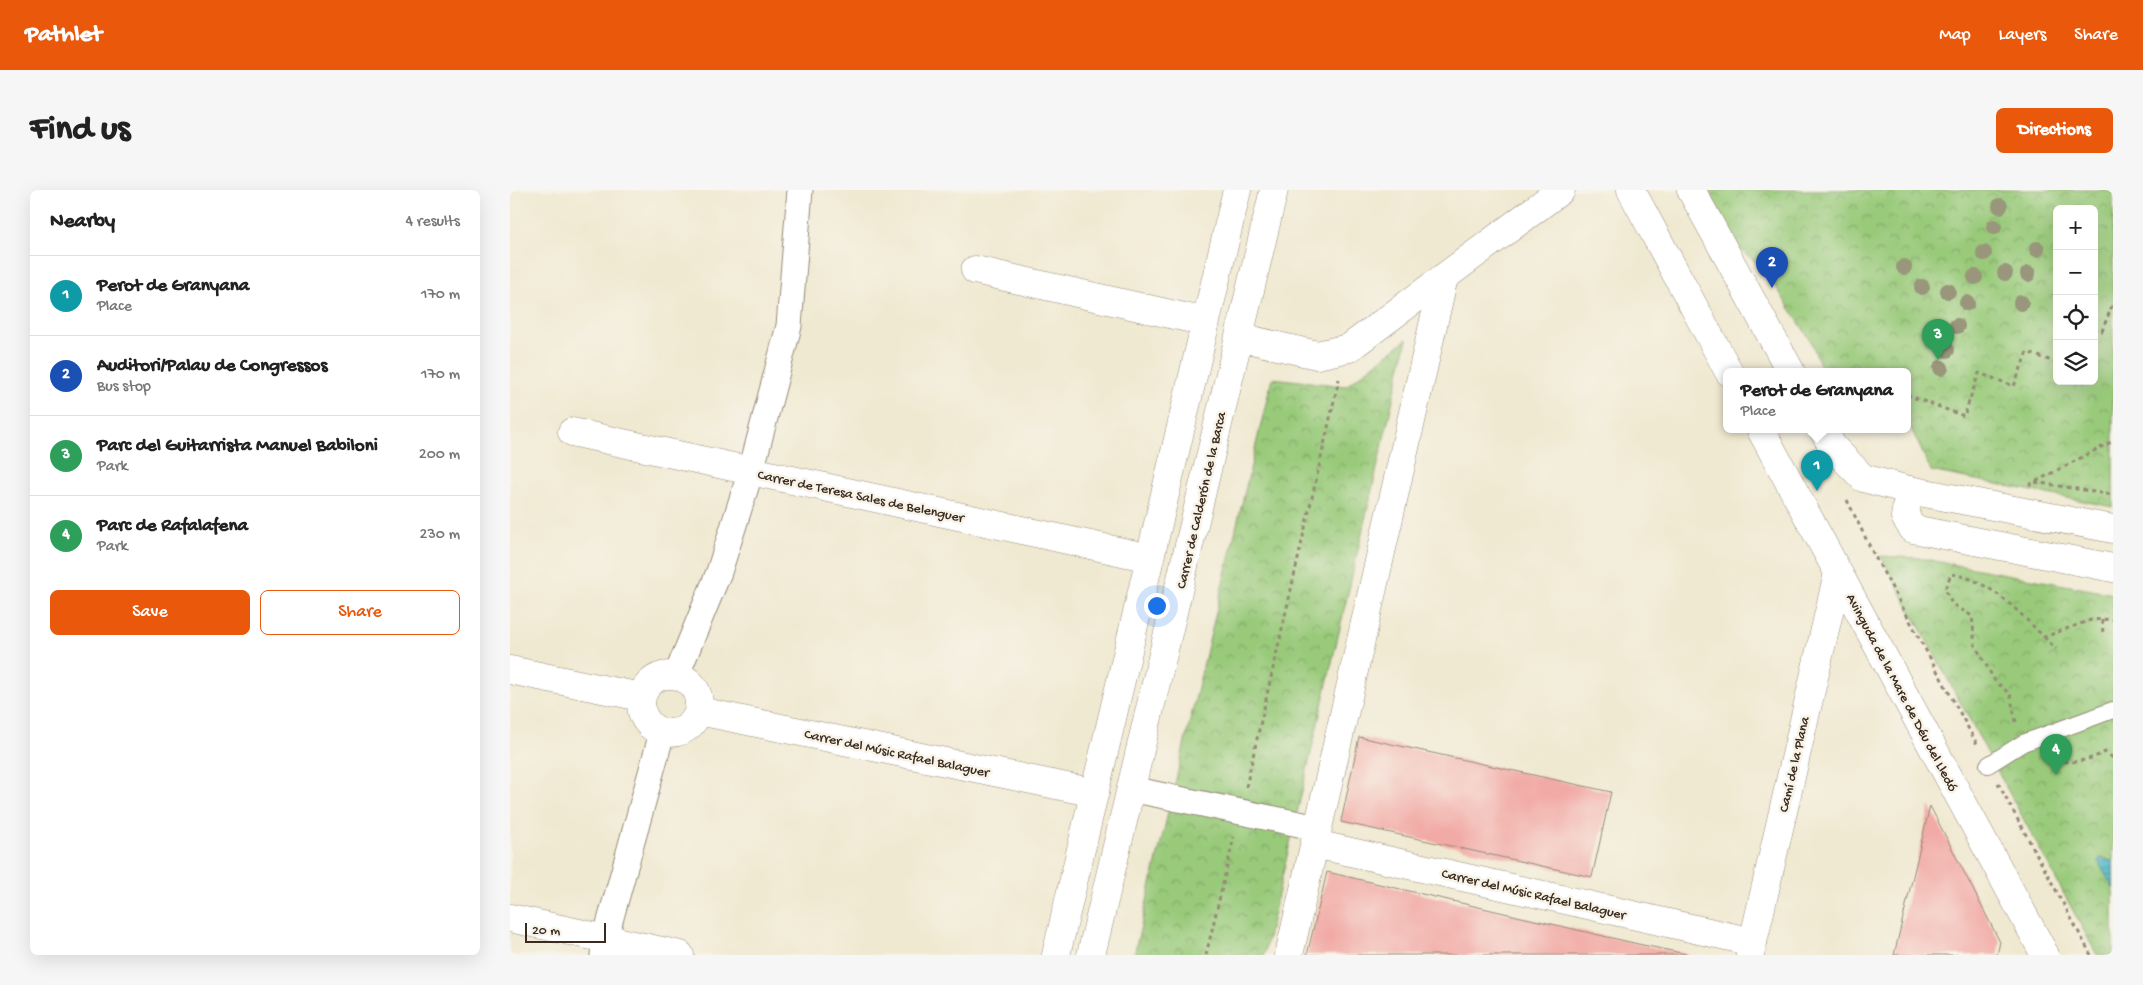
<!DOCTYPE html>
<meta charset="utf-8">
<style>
:root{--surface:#fff;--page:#f6f6f6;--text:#222;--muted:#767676;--line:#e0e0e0;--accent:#ea580c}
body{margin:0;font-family:"Gochi Hand",sans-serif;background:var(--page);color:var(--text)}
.controls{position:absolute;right:15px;top:15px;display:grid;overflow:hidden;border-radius:8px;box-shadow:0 5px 20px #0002}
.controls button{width:45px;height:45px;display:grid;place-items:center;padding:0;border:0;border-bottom:1px solid var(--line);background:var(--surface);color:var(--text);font:25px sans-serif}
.scale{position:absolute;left:15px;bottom:12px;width:81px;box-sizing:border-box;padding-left:5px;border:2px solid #3b2a1e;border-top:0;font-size:14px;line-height:18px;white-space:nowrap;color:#3b2a1e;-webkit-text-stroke:4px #f7f3e8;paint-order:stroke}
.you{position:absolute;left:646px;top:415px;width:18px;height:18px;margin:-12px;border:4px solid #fff;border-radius:50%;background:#1a73e8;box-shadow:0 0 0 8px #1a73e833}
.badge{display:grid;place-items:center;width:32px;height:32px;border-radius:50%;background:var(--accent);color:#fff;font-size:16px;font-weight:700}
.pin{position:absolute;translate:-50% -41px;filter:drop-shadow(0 1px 2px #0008)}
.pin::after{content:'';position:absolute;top:26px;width:18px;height:15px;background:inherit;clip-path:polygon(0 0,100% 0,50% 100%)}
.popup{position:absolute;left:1213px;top:178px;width:188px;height:65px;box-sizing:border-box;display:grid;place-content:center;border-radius:8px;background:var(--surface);filter:drop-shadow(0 1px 4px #0005);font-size:16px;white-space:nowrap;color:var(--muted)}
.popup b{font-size:19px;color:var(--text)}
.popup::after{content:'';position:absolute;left:50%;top:100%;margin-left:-10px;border:10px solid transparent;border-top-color:var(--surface)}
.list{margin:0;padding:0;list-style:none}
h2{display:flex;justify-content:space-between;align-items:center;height:65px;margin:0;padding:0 20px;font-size:21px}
h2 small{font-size:16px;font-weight:400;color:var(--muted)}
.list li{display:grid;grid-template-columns:32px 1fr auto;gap:15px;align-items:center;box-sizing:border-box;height:80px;padding:0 20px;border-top:1px solid var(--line)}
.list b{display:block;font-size:19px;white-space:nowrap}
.list p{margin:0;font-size:16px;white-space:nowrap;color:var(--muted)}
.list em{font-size:16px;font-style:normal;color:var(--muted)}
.actions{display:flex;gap:10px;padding:15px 20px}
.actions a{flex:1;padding:11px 0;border:1px solid var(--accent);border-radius:8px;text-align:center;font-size:18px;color:var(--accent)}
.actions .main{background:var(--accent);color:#fff}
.icon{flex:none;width:28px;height:28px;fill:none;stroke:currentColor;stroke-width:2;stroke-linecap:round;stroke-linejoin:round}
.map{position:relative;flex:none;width:1603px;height:765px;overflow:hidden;border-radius:8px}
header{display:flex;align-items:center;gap:30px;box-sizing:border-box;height:70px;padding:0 25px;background:var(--accent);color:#fff}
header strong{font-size:24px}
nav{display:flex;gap:28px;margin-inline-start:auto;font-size:18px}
.intro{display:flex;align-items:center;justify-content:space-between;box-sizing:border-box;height:120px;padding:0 30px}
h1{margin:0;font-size:35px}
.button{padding:12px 22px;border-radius:8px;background:var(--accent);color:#fff;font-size:18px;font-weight:700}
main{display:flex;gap:30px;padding:0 30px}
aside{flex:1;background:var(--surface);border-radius:8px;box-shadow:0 5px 20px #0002}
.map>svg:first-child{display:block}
</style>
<header>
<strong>Pathlet</strong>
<nav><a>Map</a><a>Layers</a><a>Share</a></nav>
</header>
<div class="intro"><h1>Find us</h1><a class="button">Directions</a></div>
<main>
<aside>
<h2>Nearby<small>4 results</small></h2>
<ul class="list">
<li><span class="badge" style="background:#0f9aa8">1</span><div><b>Perot de Granyana</b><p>Place</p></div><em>170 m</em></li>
<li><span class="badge" style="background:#1a4fb4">2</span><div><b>Auditori/Palau de Congressos</b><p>Bus stop</p></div><em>170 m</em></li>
<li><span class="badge" style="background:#2e9e5b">3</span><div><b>Parc del Guitarrista Manuel Babiloni</b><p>Park</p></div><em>200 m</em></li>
<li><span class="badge" style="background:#2e9e5b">4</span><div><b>Parc de Rafalafena</b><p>Park</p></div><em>230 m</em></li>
</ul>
<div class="actions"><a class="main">Save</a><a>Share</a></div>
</aside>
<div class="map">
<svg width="1603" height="765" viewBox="0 0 1603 765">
<defs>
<pattern id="park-crowns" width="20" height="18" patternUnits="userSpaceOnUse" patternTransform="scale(1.25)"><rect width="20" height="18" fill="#99ca7a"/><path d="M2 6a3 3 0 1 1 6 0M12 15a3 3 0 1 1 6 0" fill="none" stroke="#7ea463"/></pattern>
<pattern id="water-rules" width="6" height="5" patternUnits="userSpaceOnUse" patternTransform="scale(1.25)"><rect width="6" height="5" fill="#50b9cd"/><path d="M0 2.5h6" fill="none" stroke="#4497a6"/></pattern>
</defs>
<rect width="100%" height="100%" fill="#f7f3e8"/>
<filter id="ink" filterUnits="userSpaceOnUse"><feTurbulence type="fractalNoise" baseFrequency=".02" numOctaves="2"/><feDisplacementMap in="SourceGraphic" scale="10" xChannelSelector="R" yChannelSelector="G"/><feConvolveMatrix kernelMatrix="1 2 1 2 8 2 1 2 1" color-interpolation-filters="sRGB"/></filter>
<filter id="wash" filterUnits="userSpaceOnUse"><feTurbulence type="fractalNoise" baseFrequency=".0096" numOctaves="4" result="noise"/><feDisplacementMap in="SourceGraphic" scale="20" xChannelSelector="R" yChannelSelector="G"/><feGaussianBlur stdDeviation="1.12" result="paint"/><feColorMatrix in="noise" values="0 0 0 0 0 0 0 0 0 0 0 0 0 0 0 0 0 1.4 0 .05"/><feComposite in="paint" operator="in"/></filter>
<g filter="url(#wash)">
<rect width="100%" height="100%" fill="#f0e9d1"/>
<!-- park -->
<path fill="url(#park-crowns)" stroke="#6a7a4c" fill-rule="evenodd" d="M 1198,0 L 1603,0 L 1603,317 L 1421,281 L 1401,238 L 1397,234 L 1397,182 L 1313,182 L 1301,151 L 1255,80 L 1230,59 ZM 1547,19 L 1584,19 L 1584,191 L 1547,191 Z
M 897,149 L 754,765 L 624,765 L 762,188 L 836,196 Z
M 1371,366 L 1409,368 L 1603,404 L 1603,765 L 1587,765 Z"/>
<!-- water -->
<path fill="url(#water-rules)" stroke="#467276" d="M 1590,668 L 1603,671 L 1603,698 L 1588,671 Z"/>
<g id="blocks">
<!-- building -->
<path fill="#f2aaa6" d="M 849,547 L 1101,602 L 1082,687 L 831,632 Z
M 1420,616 L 1490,752 L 1487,765 L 1384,765 Z
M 817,682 L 1128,754 L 1181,765 L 797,765 Z"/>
</g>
</g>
<g filter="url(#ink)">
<use href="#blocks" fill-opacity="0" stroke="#968a78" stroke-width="1"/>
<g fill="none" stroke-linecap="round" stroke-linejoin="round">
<defs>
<path id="service" d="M 1478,575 L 1513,553 L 1603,520"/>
<path id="pedestrian" d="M 167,484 L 209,382 L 241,281 L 279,136 L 290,0
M 621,599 L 808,638
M 93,765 L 95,749 L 152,543"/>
<path id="minor" d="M 465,80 L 696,132
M 729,147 L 807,165 L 839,158 L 1051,0
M 62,242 L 640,368
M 1399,300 L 1395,327 L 1403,339 L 1603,378
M 0,480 L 131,507
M131 514a29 29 0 1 1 58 0a29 29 0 1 1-58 0Z
M 189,521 L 585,603
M 805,654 L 1243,752
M 0,728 L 170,765
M 546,765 L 727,0
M 581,765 L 764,0
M 779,765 L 934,87"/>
<path id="tertiary" d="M 1121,0 L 1219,182
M 1181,0 L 1281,182
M 1251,240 L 1535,765
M 1313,240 L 1323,257 L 1353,288 L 1399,300 L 1603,339
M 1240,765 L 1328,383"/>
</defs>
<!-- service casing -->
<use href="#service" stroke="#968a78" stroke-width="18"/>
<!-- pedestrian casing -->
<use href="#pedestrian" stroke="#968a78" stroke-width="27"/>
<!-- minor casing -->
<use href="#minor" stroke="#968a78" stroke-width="29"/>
<!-- tertiary casing -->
<use href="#tertiary" stroke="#968a78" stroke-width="29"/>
<!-- path -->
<path stroke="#968a78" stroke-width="3" stroke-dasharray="4 4" stroke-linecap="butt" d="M 1584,138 L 1592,141 L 1603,113
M 1397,205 L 1454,226 L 1469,183 L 1504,196 L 1517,162 L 1547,173
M 1525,292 L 1603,305
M 1519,295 L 1603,251
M 1337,310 L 1363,363 L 1468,556
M 1592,430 L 1593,445
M 1534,447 L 1546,459
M 1506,532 L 1500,504 L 1485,491 L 1465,455 L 1462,426 L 1442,414 L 1435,399 L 1441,384 C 1479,389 1508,421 1534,447 L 1581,430 L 1603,429
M 1539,567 C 1557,576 1578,571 1595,562 L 1603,568
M 1488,593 L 1581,765
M 736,597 L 829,189
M 696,765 L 724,647"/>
<!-- service -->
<use href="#service" stroke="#fff" stroke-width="16"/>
<!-- pedestrian -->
<use href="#pedestrian" stroke="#fff" stroke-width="25"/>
<!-- minor -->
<use href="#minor" stroke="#fff" stroke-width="28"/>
<!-- tertiary -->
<use href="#tertiary" stroke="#fff" stroke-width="28"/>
</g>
<!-- trees -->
<g fill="#99967b">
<circle cx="1490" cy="16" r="8"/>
<circle cx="1484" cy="37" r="8"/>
<circle cx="1527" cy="59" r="8"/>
<circle cx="1474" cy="63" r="8"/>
<circle cx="1394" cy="77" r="8"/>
<circle cx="1495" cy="83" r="8"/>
<circle cx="1518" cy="84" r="8"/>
<circle cx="1465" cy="87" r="8"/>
<circle cx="1412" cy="97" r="8"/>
<circle cx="1438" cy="101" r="8"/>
<circle cx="1457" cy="113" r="8"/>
<circle cx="1511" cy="113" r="8"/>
<circle cx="1447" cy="136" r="8"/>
<circle cx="1437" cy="160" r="8"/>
<circle cx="1431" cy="178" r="8"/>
</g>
</g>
<g text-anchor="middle" stroke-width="5" stroke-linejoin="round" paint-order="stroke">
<!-- street labels -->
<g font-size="14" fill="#3b2a1e" stroke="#f7f3e8">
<text transform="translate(351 305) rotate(12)" y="5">Carrer de Teresa Sales de Belenguer</text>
<text transform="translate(690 310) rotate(-77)" y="5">Carrer de Calderón de la Barca</text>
<text transform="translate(1393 502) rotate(62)" y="5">Avinguda de la Mare de Déu del Lledó</text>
<text transform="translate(387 562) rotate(12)" y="5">Carrer del Músic Rafael Balaguer</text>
<text transform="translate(1283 574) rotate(-77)" y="5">Camí de la Plana</text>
<text transform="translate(1024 703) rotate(13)" y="5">Carrer del Músic Rafael Balaguer</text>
</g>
</g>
</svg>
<div class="controls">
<button>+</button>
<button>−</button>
<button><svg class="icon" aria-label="locate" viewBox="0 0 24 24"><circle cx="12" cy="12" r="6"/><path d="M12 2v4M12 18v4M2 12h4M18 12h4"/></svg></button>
<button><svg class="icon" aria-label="layers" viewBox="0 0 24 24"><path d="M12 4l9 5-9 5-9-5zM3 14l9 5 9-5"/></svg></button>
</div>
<div class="scale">20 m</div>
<div class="you"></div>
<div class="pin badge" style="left:1307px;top:301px;background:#0f9aa8">1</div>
<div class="popup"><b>Perot de Granyana</b>Place</div>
<div class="pin badge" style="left:1262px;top:98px;background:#1a4fb4">2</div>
<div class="pin badge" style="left:1428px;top:170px;background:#2e9e5b">3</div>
<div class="pin badge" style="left:1546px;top:585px;background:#2e9e5b">4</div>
</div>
</main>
